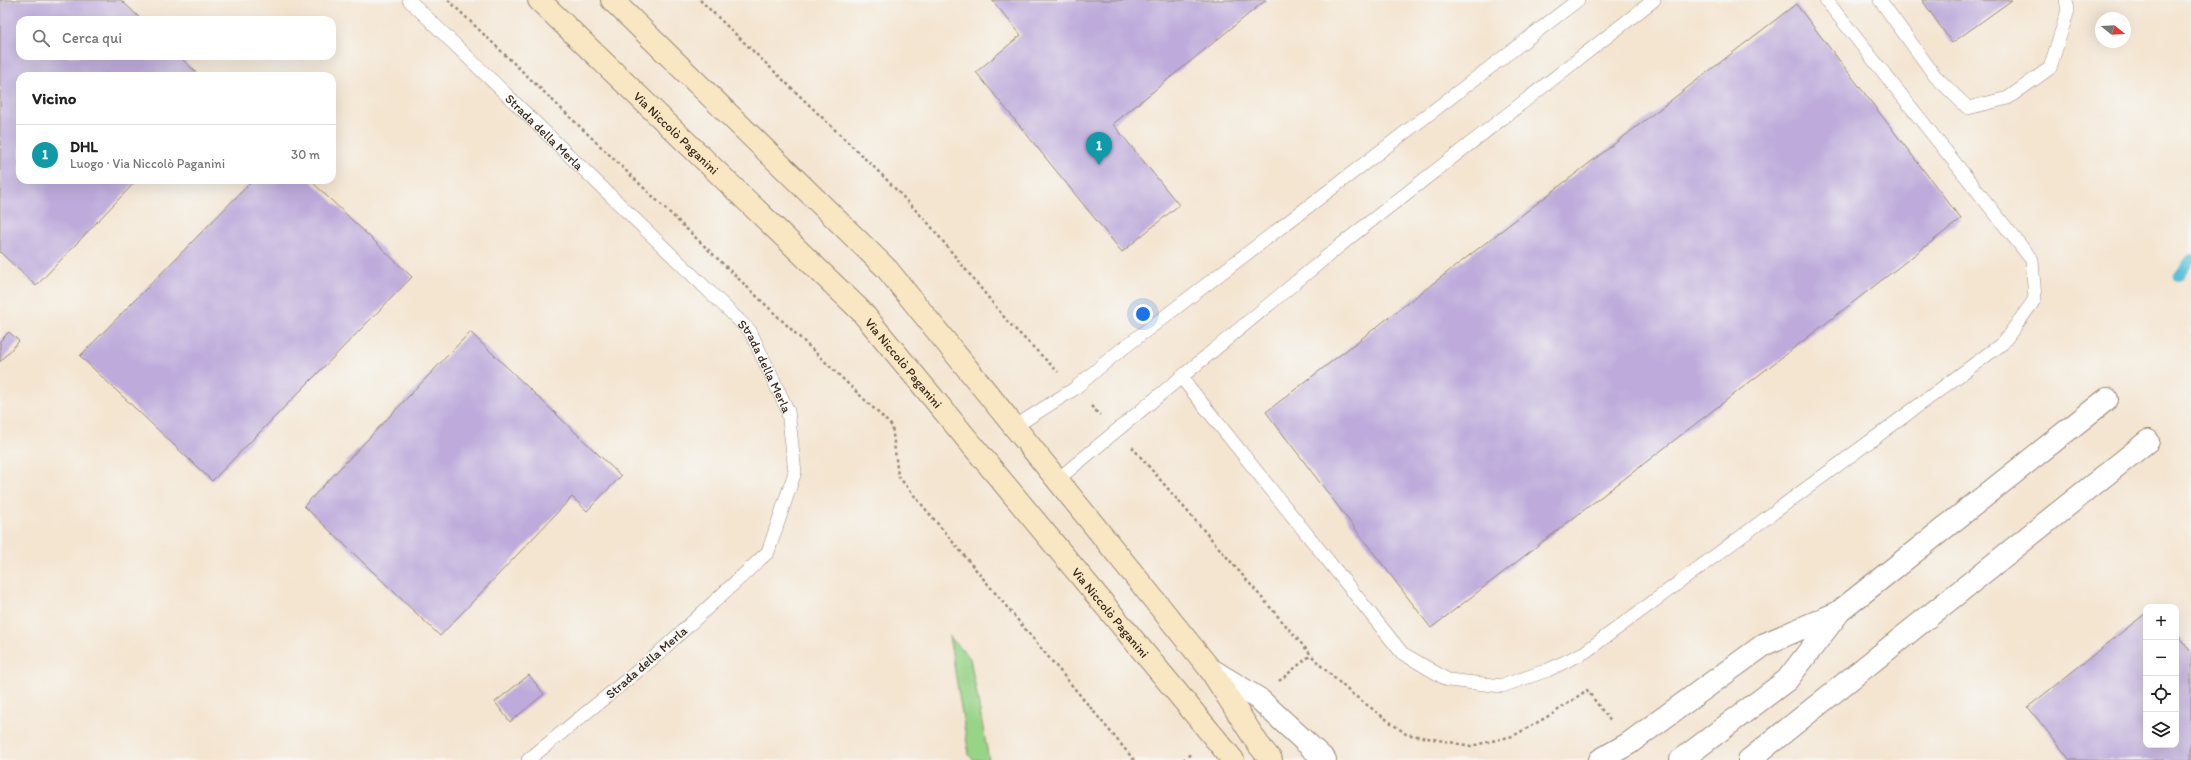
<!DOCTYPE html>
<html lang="it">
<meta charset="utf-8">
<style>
:root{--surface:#fff;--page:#f2f2f2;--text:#222;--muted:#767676;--line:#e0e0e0;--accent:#c8321e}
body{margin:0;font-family:Itim,sans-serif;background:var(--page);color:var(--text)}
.controls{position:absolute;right:12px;bottom:12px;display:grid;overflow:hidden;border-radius:8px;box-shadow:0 4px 16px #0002}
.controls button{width:36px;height:36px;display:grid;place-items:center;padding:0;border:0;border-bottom:1px solid var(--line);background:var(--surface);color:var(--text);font:20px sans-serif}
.compass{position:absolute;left:2095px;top:12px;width:36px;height:36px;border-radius:50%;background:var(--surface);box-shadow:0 4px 16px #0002;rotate:108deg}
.you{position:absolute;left:1143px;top:314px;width:14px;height:14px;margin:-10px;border:3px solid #fff;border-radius:50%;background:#1a73e8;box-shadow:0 0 0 6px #1a73e833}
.badge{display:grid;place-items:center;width:26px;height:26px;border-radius:50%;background:var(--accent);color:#fff;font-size:13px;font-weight:700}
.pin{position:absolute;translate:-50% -33px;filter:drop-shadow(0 1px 2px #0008)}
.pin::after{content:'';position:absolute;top:21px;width:14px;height:12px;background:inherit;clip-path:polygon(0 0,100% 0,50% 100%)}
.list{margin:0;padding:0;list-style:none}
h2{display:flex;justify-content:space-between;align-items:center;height:52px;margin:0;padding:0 16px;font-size:17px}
h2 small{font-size:13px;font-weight:400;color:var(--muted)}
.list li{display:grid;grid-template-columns:26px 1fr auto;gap:12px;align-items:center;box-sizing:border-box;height:60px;padding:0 16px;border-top:1px solid var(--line)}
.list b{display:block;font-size:15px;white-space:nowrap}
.list p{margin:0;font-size:13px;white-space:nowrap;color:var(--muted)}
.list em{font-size:13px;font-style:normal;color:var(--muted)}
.icon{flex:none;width:22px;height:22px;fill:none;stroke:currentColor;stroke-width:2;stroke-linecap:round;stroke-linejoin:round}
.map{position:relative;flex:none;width:2191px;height:760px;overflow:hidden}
.search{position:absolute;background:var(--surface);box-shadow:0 4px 16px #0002;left:16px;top:16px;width:320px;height:44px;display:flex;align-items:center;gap:10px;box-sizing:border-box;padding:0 14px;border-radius:12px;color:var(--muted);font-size:15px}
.panel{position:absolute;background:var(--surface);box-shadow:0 4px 16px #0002;left:16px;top:72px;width:320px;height:112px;border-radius:12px}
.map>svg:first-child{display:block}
</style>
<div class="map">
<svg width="2191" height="760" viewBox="0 0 2191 760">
<rect width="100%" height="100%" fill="#f6f6f2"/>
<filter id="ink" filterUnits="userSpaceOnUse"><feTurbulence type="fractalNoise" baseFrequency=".025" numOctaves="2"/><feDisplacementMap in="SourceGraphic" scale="8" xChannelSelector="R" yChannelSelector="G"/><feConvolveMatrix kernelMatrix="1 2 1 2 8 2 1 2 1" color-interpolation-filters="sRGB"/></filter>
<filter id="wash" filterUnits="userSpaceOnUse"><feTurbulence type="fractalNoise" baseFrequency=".012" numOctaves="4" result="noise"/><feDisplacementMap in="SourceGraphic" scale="16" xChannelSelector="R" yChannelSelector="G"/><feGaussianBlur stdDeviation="0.9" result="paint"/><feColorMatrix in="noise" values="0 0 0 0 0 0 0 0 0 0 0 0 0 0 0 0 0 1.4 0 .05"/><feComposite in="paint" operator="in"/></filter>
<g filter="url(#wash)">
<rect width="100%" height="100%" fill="#f4e5d1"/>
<!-- green -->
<path fill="#98d488" stroke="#6a7f53" d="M 949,636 L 970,658 L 989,760 L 974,760 L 969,755 Z"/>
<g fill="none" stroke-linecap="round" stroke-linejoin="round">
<!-- stream -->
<path stroke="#5ac0d8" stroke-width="10" d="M 2178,277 L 2191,259"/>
</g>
<g id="blocks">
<!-- building -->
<path fill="#beabdb" d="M 0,0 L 121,0 L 142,20 L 20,20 L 20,56 L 179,56 L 200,76 L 20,76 L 20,180 L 137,180 L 36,286 L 0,252 Z
M 992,0 L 1266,0 L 1113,124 L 1179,205 L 1122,252 L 976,72 L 1021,35 Z
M 1922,0 L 2012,0 L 1952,43 Z
M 1796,4 L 1961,219 L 1431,628 L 1266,412 Z
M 253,180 L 310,180 L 412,277 L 212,481 L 80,356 Z
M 9,332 L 19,341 L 0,362 L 0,341 Z
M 470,332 L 621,476 L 587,511 L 572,497 L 440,636 L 304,506 Z
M 2146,613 L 2146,745 L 2176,745 L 2176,633 L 2191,652 L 2191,760 L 2070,760 L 2028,707 Z
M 529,675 L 544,694 L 510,722 L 495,702 Z"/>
</g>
</g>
<g filter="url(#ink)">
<use href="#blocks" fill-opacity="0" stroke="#988878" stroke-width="1"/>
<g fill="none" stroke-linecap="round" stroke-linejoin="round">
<defs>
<g id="lane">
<path id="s1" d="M 409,0 L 750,331 L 788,411 L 795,472 L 768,552 L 650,661 L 528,760"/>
<path d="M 1880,0 L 1935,76 L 1968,108 L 2008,98 L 2050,68 L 2068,10 L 2066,0"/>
<path d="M 1181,377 L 1402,653 L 1448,680 L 1502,686 L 1548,670 L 1585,652 L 2003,343 L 2035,299 L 2032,260 L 1826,0"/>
<path d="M 1014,427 L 1074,389 L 1113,356 L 1578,0"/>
<path d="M 1057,480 L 1348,239 L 1654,0"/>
</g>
<path id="street" d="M 1210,669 L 1259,699 L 1325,760
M 1600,760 L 1628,744 L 1765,644 L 1837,613
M 1681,760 L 1787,680 L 1840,611 L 2107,399
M 1749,760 L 2148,441"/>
<g id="secondary">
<path id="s2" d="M 539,0 L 861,311 L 1233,760"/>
<path d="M 612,0 L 887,269 L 1210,669 L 1258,744 L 1271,760"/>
</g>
</defs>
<!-- lane casing -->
<use href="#lane" stroke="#988878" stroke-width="14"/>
<!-- street casing -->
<use href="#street" stroke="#988878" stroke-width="24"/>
<!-- secondary casing -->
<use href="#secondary" stroke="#988878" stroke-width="24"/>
<!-- path -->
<path stroke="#988878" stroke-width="2.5" stroke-dasharray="3 3" stroke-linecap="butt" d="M 448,0 L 892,426 L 898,476 L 1134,760
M 700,0 L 882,175 L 929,224 L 1008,322 L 1058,372
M 1091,406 L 1100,415
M 1132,447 L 1319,664 L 1351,693 L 1406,734 L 1471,746 L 1513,736 L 1554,713 L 1587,690 L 1611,722
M 1279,681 L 1311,655
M 1183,760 L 1192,753"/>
<!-- lane -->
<use href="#lane" stroke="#fff" stroke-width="13"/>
<!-- street -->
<use href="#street" stroke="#fff" stroke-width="22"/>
<!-- secondary -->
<use href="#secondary" stroke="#f9e7c3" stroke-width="22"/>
</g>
</g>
<g text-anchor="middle" stroke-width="4" stroke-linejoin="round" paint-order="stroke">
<!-- street labels -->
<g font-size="13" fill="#3b2a1e" stroke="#f6f6f2">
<text dy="5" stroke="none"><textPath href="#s1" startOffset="189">Strada della Merla</textPath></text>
<text dy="5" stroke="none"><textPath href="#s2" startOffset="191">Via Niccolò Paganini</textPath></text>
<text dy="5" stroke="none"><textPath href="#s2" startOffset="515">Via Niccolò Paganini</textPath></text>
<text dy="5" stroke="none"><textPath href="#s1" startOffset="513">Strada della Merla</textPath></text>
<text dy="5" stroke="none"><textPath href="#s2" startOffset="839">Via Niccolò Paganini</textPath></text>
<text transform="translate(646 662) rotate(-41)" y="5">Strada della Merla</text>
</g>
</g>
</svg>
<div class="controls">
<button>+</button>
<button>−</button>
<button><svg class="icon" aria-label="locate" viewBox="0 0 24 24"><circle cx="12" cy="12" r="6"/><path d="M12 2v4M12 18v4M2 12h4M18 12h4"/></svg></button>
<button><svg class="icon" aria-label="layers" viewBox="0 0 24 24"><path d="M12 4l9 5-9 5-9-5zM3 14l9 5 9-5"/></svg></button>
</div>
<svg class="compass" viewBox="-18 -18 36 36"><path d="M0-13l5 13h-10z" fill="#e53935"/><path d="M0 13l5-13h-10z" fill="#767676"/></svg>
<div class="you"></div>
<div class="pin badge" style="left:1099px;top:165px;background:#0f9aa8">1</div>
<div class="search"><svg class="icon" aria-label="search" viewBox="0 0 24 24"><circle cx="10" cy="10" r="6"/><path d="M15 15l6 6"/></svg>Cerca qui</div>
<section class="panel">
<h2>Vicino<small></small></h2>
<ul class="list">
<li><span class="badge" style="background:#0f9aa8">1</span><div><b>DHL</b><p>Luogo · Via Niccolò Paganini</p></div><em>30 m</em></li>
</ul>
</section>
</div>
